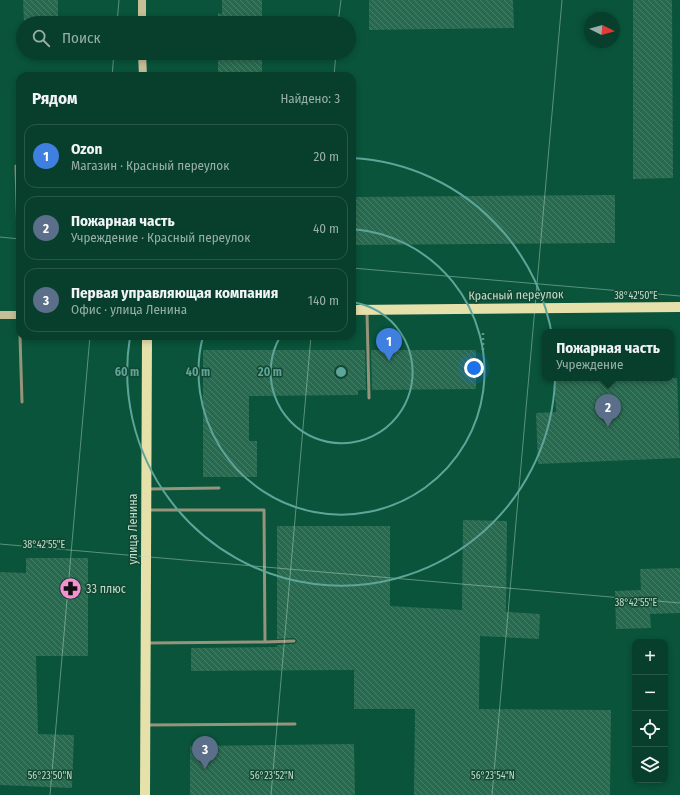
<!DOCTYPE html>
<html lang="ru">
<meta charset="utf-8">
<style>
:root{--surface:#073f2c;--page:#154a38;--text:#f1f3f6;--muted:#98afa9;--line:#285848;--accent:#f690d0}
body{margin:0;font-family:"Fira Sans Condensed",sans-serif;background:var(--page);color:var(--text)}
.controls{position:absolute;right:12px;bottom:12px;display:grid;overflow:hidden;border-radius:8px;box-shadow:0 2px 6px #0003}
.controls button{width:36px;height:36px;display:grid;place-items:center;padding:0;border:0;border-bottom:1px solid var(--line);background:var(--surface);color:var(--text);font:20px sans-serif}
.compass{position:absolute;left:584px;top:12px;width:36px;height:36px;border-radius:50%;background:var(--surface);box-shadow:0 2px 6px #0003;rotate:95deg}
.you{position:absolute;left:474px;top:368px;width:14px;height:14px;margin:-10px;border:3px solid #fff;border-radius:50%;background:#1a73e8;box-shadow:0 0 0 6px #1a73e833}
.badge{display:grid;place-items:center;width:26px;height:26px;border-radius:50%;background:var(--accent);color:#fff;font-size:13px;font-weight:700}
.pin{position:absolute;translate:-50% -33px;filter:drop-shadow(0 1px 2px #0008)}
.pin::after{content:'';position:absolute;top:21px;width:14px;height:12px;background:inherit;clip-path:polygon(0 0,100% 0,50% 100%)}
.popup{position:absolute;left:542px;top:329px;width:132px;height:52px;box-sizing:border-box;display:grid;place-content:center;border-radius:8px;background:var(--surface);filter:drop-shadow(0 1px 3px #0005);font-size:13px;white-space:nowrap;color:var(--muted)}
.popup b{font-size:15px;color:var(--text)}
.popup::after{content:'';position:absolute;left:50%;top:100%;margin-left:-8px;border:8px solid transparent;border-top-color:var(--surface)}
.list{margin:0;padding:0;list-style:none}
h2{display:flex;justify-content:space-between;align-items:center;height:52px;margin:0;padding:0 16px;font-size:17px}
h2 small{font-size:13px;font-weight:400;color:var(--muted)}
.list li{display:grid;grid-template-columns:26px 1fr auto;gap:12px;align-items:center;box-sizing:border-box;height:64px;margin:0 8px 8px;padding:0 8px;border:1px solid var(--line);border-radius:12px}
.list b{display:block;font-size:15px;white-space:nowrap}
.list p{margin:0;font-size:13px;white-space:nowrap;color:var(--muted)}
.list em{font-size:13px;font-style:normal;color:var(--muted)}
.icon{flex:none;width:22px;height:22px;fill:none;stroke:currentColor;stroke-width:2;stroke-linecap:round;stroke-linejoin:round}
.map{position:relative;flex:none;width:680px;height:795px;overflow:hidden}
.search{position:absolute;background:var(--surface);box-shadow:0 2px 6px #0003;left:16px;top:16px;width:340px;height:44px;display:flex;align-items:center;gap:10px;box-sizing:border-box;padding:0 14px;border-radius:22px;color:var(--muted);font-size:15px}
.panel{position:absolute;background:var(--surface);box-shadow:0 2px 6px #0003;left:16px;top:72px;width:340px;height:268px;border-radius:12px}
.map>svg:first-child{display:block}
</style>
<div class="map">
<svg width="680" height="795" viewBox="0 0 680 795">
<defs>
<pattern id="building-back-hatch" width="6" height="6" patternUnits="userSpaceOnUse"><rect width="6" height="6" fill="#286a4f"/><path d="M-1 5l2 2M0 0l6 6M5-1l2 2" fill="none" stroke="#457f67"/></pattern>
</defs>
<rect width="100%" height="100%" fill="#09543a"/>
<!-- building -->
<path fill="url(#building-back-hatch)" d="M 23,0 L 58,0 L 58,23 L 24,23 Z
M 222,0 L 262,0 L 262,23 L 218,23 L 218,13 L 222,14 Z
M 369,0 L 513,0 L 514,28 L 369,30 Z
M 633,0 L 672,0 L 673,178 L 633,179 Z
M 218,53 L 262,53 L 262,76 L 218,76 Z
M 615,195 L 615,243 L 352,245 L 352,197 Z
M 203,350 L 365,350 L 366,390 L 358,390 L 358,395 L 249,396 L 249,441 L 257,441 L 257,477 L 203,477 Z
M 371,350 L 476,350 L 476,389 L 372,390 Z
M 554,378 L 677,378 L 680,458 L 538,464 L 536,413 L 556,412 Z
M 463,520 L 507,521 L 506,612 L 540,614 L 539,639 L 480,636 L 479,709 L 611,710 L 610,795 L 414,795 L 415,709 L 354,709 L 354,670 L 191,671 L 191,648 L 277,647 L 277,645 L 294,644 L 296,643 L 297,640 L 294,638 L 277,639 L 277,526 L 390,526 L 390,606 L 462,610 Z
M 26,558 L 88,558 L 88,656 L 36,656 L 38,734 L 74,735 L 72,788 L 0,785 L 0,572 L 26,573 Z
M 680,568 L 680,613 L 650,614 L 651,628 L 616,629 L 615,591 L 641,590 L 640,569 Z
M 354,744 L 355,795 L 190,795 L 190,746 Z"/>
<g fill="none" stroke-linecap="round" stroke-linejoin="round">
<!-- path -->
<path stroke="#629883" stroke-width="2.5" stroke-dasharray="2 3" stroke-linecap="butt" d="M 483,350 L 483,332"/>
<!-- service -->
<path stroke="#97947b" stroke-width="3" d="M 16,166 L 20,309
M 367,312 L 369,398
M 20,336 L 22,402
M 148,489 L 219,488
M 148,510 L 264,510 L 265,642 L 148,643
M 265,642 L 294,641
M 147,725 L 295,724"/>
<!-- secondary -->
<path stroke="#c4bf96" stroke-width="8" d="M 142,0 L 142,23
M 142,53 L 143,76
M 0,315 L 20,315"/>
<!-- primary -->
<path stroke="#e6e1ab" stroke-width="10" d="M 352,310 L 680,307
M 145,795 L 147,336"/>
</g>
<!-- ticks -->
<path fill="none" stroke="#bedecd" stroke-width="1" stroke-opacity="0.45" d="M 117,23 L 119,0M 338,23 L 341,0M 112,76 L 114,53M 334,76 L 336,53M 0,237 L 20,239M 352,268 L 680,296M 0,544 L 680,603M 50,795 L 90,336M 271,795 L 311,336M 492,795 L 562,0"/>
<!-- distance rings -->
<g fill="none" stroke="#5ea599" stroke-width="2">
<path d="M352 302A71 71 0 1 1 280 337"/>
<path d="M352 229A143 143 0 1 1 203 336"/>
<path d="M352 158A214 214 0 1 1 130 337"/>
</g>
<!-- icons -->
<defs>
<symbol id="pharmacy-disc" viewBox="-11 -11 22 22"><circle r="9.5" fill="#f690d0" stroke="#134732"/><path d="M-2-6h4v4h4v4h-4v4h-4v-4h-4v-4h4Z" fill="#111"/></symbol>
</defs>
<g fill-rule="evenodd">
<use href="#pharmacy-disc" x="58" y="576" width="25" height="25"/>
</g>
<g text-anchor="middle" stroke-width="3" stroke-linejoin="round" paint-order="stroke">
<!-- street labels -->
<g font-size="12" fill="#bedecd" stroke="#134732">
<text transform="translate(516 295) rotate(-1)" y="4">Красный переулок</text>
<text transform="translate(133 529) rotate(-90)" y="4">улица Ленина</text>
</g>
<!-- poi labels -->
<g font-size="12" fill="#bedecd" stroke="#134732" text-anchor="start">
<text x="86" y="593">33 плюс</text>
</g>
</g>
<g font-size="10" text-anchor="middle" fill="#bedecd" stroke="#134732" stroke-width="3" stroke-linejoin="round" paint-order="stroke">
<text x="636" y="299">38°42'50"E</text>
<text x="44" y="548">38°42'55"E</text>
<text x="636" y="606">38°42'55"E</text>
<text x="50" y="779">56°23'50"N</text>
<text x="272" y="779">56°23'52"N</text>
<text x="493" y="779">56°23'54"N</text>
</g>
<circle cx="341" cy="372" r="6" fill="#5ea599" stroke="#134732" stroke-width="2"/>
<g font-size="12" text-anchor="middle" font-weight="bold" fill="#5ea599" stroke="#134732" stroke-width="3" stroke-linejoin="round" paint-order="stroke">
<text x="127" y="376">60 m</text>
<text x="198" y="376">40 m</text>
<text x="270" y="376">20 m</text>
</g>
</svg>
<div class="controls">
<button>+</button>
<button>−</button>
<button><svg class="icon" aria-label="locate" viewBox="0 0 24 24"><circle cx="12" cy="12" r="6"/><path d="M12 2v4M12 18v4M2 12h4M18 12h4"/></svg></button>
<button><svg class="icon" aria-label="layers" viewBox="0 0 24 24"><path d="M12 4l9 5-9 5-9-5zM3 14l9 5 9-5"/></svg></button>
</div>
<svg class="compass" viewBox="-18 -18 36 36"><path d="M0-13l5 13h-10z" fill="#e53935"/><path d="M0 13l5-13h-10z" fill="#98afa9"/></svg>
<div class="you"></div>
<div class="pin badge" style="left:389px;top:361px;background:#3f7fe0">1</div>
<div class="pin badge" style="left:608px;top:427px;background:#5c6f8a">2</div>
<div class="popup"><b>Пожарная часть</b>Учреждение</div>
<div class="pin badge" style="left:205px;top:769px;background:#5c6f8a">3</div>
<div class="search"><svg class="icon" aria-label="search" viewBox="0 0 24 24"><circle cx="10" cy="10" r="6"/><path d="M15 15l6 6"/></svg>Поиск</div>
<section class="panel">
<h2>Рядом<small>Найдено: 3</small></h2>
<ul class="list">
<li><span class="badge" style="background:#3f7fe0">1</span><div><b>Ozon</b><p>Магазин · Красный переулок</p></div><em>20 m</em></li>
<li><span class="badge" style="background:#5c6f8a">2</span><div><b>Пожарная часть</b><p>Учреждение · Красный переулок</p></div><em>40 m</em></li>
<li><span class="badge" style="background:#5c6f8a">3</span><div><b>Первая управляющая компания</b><p>Офис · улица Ленина</p></div><em>140 m</em></li>
</ul>
</section>
</div>
